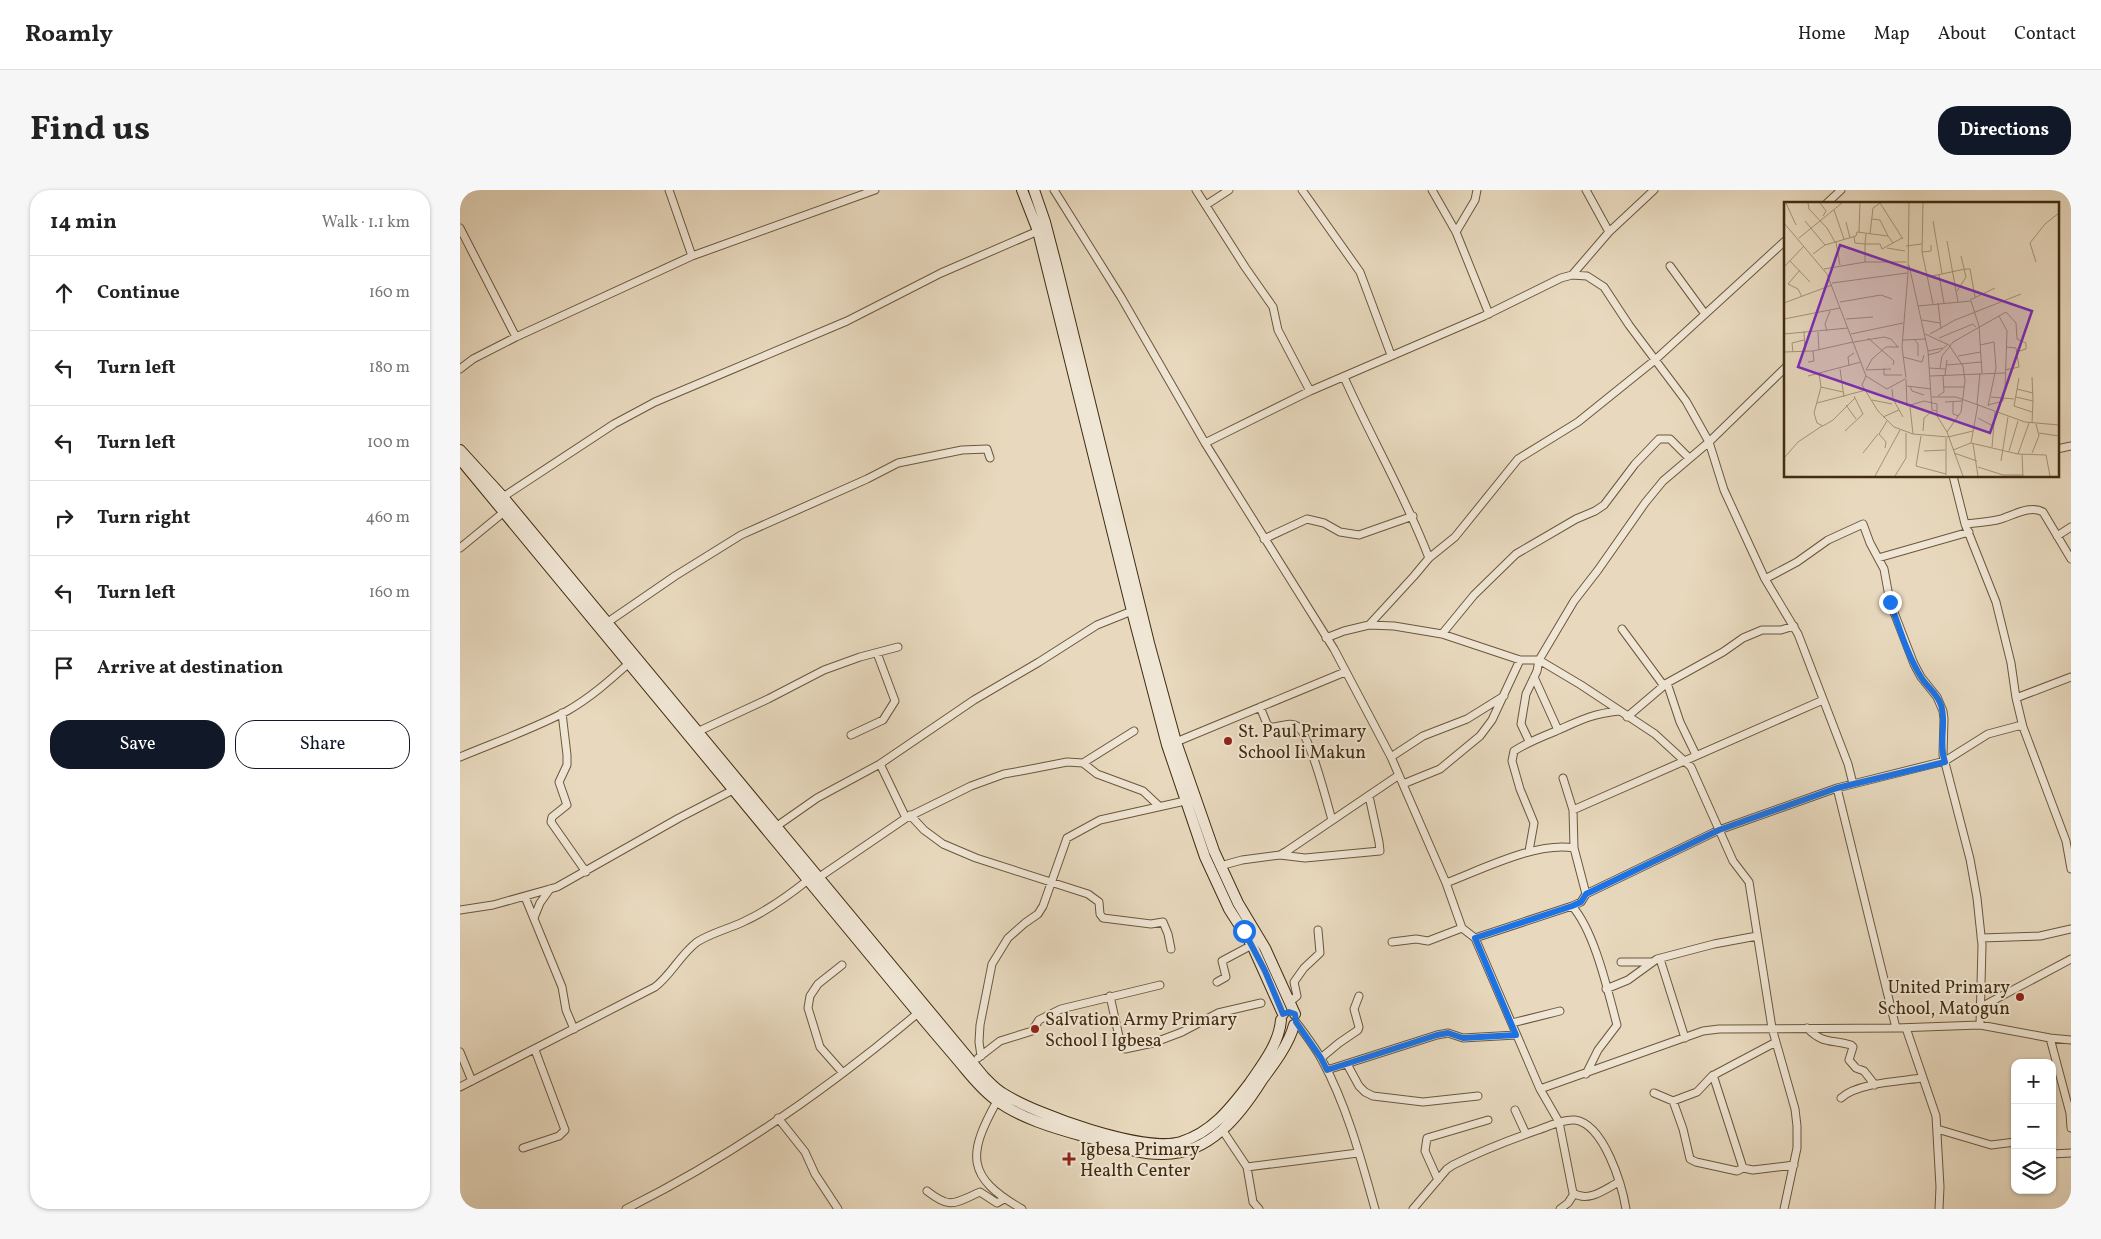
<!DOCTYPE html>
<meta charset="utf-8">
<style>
:root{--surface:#fff;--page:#f6f6f6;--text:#222;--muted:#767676;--line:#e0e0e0;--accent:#111827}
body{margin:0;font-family:Vollkorn,serif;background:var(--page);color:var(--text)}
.controls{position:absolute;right:15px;bottom:15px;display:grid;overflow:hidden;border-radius:10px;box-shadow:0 1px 4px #0004}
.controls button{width:45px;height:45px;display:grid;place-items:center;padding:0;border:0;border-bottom:1px solid var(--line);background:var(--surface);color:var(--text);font:25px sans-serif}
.stop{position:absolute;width:15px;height:15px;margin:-11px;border:4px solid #1a73e8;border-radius:50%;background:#fff}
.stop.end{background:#1a73e8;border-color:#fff;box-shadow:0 1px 5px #0008}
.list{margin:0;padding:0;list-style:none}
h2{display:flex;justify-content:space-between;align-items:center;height:65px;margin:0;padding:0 20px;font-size:21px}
h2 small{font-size:16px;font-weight:400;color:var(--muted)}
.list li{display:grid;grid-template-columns:32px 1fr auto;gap:15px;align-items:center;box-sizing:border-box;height:75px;padding:0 20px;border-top:1px solid var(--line)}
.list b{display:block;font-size:19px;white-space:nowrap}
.list em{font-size:16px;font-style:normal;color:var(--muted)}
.actions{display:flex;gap:10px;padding:15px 20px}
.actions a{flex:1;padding:11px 0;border:1px solid var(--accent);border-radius:20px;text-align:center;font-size:18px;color:var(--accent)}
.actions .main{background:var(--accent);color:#fff}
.icon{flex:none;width:28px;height:28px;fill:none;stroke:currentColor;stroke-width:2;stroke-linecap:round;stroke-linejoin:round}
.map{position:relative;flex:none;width:1611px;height:1019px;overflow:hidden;border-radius:20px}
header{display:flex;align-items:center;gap:30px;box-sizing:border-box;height:70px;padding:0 25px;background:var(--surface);border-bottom:1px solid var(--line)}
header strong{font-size:24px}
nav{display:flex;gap:28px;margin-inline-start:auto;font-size:18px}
.intro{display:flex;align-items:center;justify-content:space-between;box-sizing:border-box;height:120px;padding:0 30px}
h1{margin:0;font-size:35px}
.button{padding:12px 22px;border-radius:20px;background:var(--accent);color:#fff;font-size:18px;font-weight:700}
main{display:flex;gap:30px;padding:0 30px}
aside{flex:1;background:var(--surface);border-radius:20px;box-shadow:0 1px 4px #0004}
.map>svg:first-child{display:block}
</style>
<header>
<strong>Roamly</strong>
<nav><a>Home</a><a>Map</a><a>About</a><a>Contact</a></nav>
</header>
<div class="intro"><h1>Find us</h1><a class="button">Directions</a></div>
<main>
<aside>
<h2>14 min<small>Walk · 1.1 km</small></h2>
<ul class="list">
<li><svg class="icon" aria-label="ahead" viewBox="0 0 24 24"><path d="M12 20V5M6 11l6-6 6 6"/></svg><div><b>Continue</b></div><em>160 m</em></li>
<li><svg class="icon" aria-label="left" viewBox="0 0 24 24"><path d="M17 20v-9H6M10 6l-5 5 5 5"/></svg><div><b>Turn left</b></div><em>180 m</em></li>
<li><svg class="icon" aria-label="left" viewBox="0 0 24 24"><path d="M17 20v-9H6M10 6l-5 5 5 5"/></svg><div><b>Turn left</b></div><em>100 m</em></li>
<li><svg class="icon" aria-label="right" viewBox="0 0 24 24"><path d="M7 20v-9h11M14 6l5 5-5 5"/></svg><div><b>Turn right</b></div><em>460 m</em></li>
<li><svg class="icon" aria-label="left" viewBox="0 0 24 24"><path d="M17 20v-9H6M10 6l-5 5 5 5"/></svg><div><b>Turn left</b></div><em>160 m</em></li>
<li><svg class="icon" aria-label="arrive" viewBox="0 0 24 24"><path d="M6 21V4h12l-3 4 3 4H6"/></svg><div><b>Arrive at destination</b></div></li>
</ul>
<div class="actions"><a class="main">Save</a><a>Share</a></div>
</aside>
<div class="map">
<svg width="1611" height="1019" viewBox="0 0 1611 1019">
<rect width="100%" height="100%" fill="#e8d9be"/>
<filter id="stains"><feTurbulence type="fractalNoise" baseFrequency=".004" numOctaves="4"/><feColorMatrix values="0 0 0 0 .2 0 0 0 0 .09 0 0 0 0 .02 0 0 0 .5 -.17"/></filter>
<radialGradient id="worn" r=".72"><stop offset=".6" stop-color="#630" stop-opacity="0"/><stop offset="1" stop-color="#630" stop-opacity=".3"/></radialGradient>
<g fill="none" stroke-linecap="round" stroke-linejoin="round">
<defs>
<path id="street" d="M 209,0 L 232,66
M 594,0 L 661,107 L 745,253 L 874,459 L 931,567 L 986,693 L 1002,738 L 1015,748 L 1080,899 L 1099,932 L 1113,1003 C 1129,1013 1145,999 1159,992
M 736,0 L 785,77 L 813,117 L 818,140 L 850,201
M 842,0 L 900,82 L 931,165
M 972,0 L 996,42 L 1029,124
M 1126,0 L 1149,42
M 1366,14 L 1381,0
M 746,15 L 769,0
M 0,38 L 56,147
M 996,42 L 1015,10 L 1017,0
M 1210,76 L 1245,124
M 1112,85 L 1149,42 L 1194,0
M 0,179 L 13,169 L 56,147 L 232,66 L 415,0
M 884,187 C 911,248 945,305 969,368
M 745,253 L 850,201 L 1024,126 L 1101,88 L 1112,85 L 1127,86 L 1144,97 L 1169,135 L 1226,211 L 1249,252 L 1264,300 L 1305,389 L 1338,444 L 1388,574 L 1393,594
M 1597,259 L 1611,256
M 1493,286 L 1505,334 L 1536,412 L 1551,473 L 1556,508 L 1563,537 L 1606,651 L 1611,679
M 43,307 L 154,234 L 195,212 L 387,131 L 481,83 L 578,41
M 1505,334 C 1516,333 1527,332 1537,330 C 1551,327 1569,314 1583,322 L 1611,369
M 1597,346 L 1611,337
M 804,349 L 847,329 L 864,333 L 880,342 L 899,345 L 953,326
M 0,358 L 44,322
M 1418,368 L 1509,342
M 1305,389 L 1337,372 L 1368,350 L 1403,334 L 1410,353 L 1424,379 L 1430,412 L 1454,474 L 1461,487 L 1477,507 L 1483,521 L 1484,529 L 1483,565 L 1510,669 L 1517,708 L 1522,755 L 1520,835
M 148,432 L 215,386 L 281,345 L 407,289 L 438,273 L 502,260 L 527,259 L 530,268
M 909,435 L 954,386 L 969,368 L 995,347 L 1058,269 L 1118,232 L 1195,170 L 1325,51
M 1162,439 L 1204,496
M 982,444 L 1014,405 L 1056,364 L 1116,329 L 1135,321 L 1144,315 L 1175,274 L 1199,249 L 1210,249 L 1229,268
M 866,448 L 884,441 L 909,435 L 934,436 L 982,444 L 1060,470 L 1079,470 L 1121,495 L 1195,544 L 1231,577 L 1273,671 L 1289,692 L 1312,838 L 1335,919 L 1337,936 L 1337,958 L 1324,1019
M 1074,487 L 1098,540
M 1207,493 L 1220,532 L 1236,565
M 1556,508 L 1611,487
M 800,517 L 807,534 L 810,537 C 818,538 830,531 837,536 C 850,544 867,613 872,630
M 102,523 L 107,565 L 107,575 L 99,592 L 107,615 L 92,627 L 91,632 L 126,682
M 1167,527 L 1207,493 L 1263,462 L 1283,448 L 1302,440 L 1321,440 L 1334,436
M 237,542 L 308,509 L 364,480 L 400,467 L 438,457
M 391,545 L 423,530 L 435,511 L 417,463
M 1069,551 L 1061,534 L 1066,504 L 1077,481 L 1079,470 L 1114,411 L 1138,380 L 1185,313 L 1203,291 L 1249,252 L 1325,178
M 716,552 L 885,482
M 0,567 C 36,552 73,539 107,521 C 130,508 149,491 168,474
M 931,567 L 963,546 L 1007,529 L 1044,506
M 623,573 L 674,541
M 420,574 L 446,628
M 1103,588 L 1113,620 L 1114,658 L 1126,704
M 943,594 L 980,579 L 1020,546 L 1032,530 L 1060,470
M 1377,598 L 1436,838
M 1113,620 L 1363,510
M 450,625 L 464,640 L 483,654 L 516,668 L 628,704 L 639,712 L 640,724 L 643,728 L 691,734 L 703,732 L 708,744 L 711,759
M 317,636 L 357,608 L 420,574 L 514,510 L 579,472 L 637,435 L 672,421
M 1069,661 L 1074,633 L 1060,599 L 1052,571 L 1054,561 C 1068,552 1081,547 1096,541 C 1121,530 1131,524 1159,521
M 820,665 L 845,668 L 920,661 L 919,652 L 909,606
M 760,676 L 782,670 L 820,665 L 827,661 L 939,585
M 358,688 L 446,628 L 511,596 L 544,584 L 566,580 L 607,572 L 623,573 L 637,584 L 683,601 L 699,616
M 986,693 C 1021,680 1077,651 1114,658
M 65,707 L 102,797 L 106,820 L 114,839
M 1112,716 C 1135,742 1148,802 1157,835 L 1138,860 L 1126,884
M 0,720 L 33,715 L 97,697 L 219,628 L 273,600
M 74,728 L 80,713 L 90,699
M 1015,748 L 1112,716 L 1121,712 L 1126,704 L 1259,640 L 1377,598 L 1485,571 L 1528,544 L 1558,536 L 1563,537
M 1521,748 L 1580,746 L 1611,739
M 932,752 L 956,749 L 968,751 L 1002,738
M 1200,769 L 1225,848
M 1161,772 L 1192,772
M 382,775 L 358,794 L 350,806 L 348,818 L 360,857 L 383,883
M 757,792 L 766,787 L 762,771 L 792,755
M 1146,799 L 1168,790 L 1197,769 L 1254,754 L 1297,746
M 650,806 L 660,851 L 665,859 L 693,853 L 722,842 L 758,823 L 801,813
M 831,811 L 837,806 L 834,792 L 844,778 L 860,763 L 858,740
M 1521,817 L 1611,769
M 836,832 C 845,844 855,857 862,870 C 887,916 901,969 915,1019
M 1052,833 L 1100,821
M 1347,838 C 1364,855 1371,849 1391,855 L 1393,857 L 1389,870 L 1396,878 L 1404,881 L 1415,895
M 1446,838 L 1476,926 L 1480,997 L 1479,1019
M 1590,848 L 1610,923 L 1611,938
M 0,862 L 12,891
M 521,866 L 519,852 L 520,835 L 532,774 L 548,748 L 565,733 L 578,724 L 583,716 L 607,648 L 640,630 L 725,611
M 518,868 L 540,851 L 572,841 L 579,830 L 601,819 L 700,795
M 861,868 L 879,853 L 898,840 L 899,837 L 894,819 L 899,806
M 887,874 L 899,896 L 905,902 L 913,906 L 963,912 L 1018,906
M 867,880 L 977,845 L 988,843 L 1003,848 L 1056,845
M 1253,885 L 1283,978 L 1293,980 L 1334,975
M 0,897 L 195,797 C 211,785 220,765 237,752 C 251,743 268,739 283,732 C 307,721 328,706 348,690
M 1080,899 L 1243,841 L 1259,839 L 1436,838 L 1520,835 L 1590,848 L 1611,850
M 1194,903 L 1213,911 L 1237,902 L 1252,886 L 1316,852
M 1381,908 C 1397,893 1441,891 1462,888
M 537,911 C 507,965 506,987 562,1019
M 1213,911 L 1223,939 L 1230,969 L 1236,972 L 1277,981 L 1283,978
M 1055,920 L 1066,944
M 318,928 L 345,962 L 355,984 L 378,1019
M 1477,939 L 1531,955 L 1555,952
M 763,941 L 787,977 L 793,1012 L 799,1019
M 63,958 L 99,946 L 105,940 L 75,860
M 1592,964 L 1611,963
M 787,977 L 898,963
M 978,990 L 965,961 L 967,948 L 1028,930
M 467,1001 C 490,1019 493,1014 520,1002 L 537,1013 L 544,1009
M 166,1019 C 271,967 369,898 458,823
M 953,1019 L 987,979 L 993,975 C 1021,961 1049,950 1078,940 C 1090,936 1103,929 1115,930 C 1144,934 1162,995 1166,1019
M 1100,1019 L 1108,1013 L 1114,1004"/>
<path id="secondary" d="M 562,0 L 578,41 L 672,421 L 707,555 L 745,667 L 769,719 L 792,755 L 823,824
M 574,0 L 585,32 L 597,78 L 689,453 L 716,552 L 754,661 L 778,713 L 805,758 L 835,824
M 0,260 L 43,307 L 524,887 C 530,893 536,900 544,904 C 577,925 684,963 721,952 C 752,942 770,919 789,894 C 802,875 819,854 821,830
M 0,269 L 458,823 C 472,840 487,857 502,875 C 512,887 522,900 536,910 C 560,928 594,938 623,946 C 649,953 677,965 704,964 C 750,964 780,925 802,890 C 814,874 829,854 834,835"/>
</defs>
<!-- street casing -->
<use href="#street" stroke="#6b573b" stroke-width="9"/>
<!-- secondary casing -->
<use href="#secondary" stroke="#412c0f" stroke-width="12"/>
<!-- street -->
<use href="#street" stroke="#f0e6d5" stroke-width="7"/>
<!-- secondary -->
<use href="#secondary" stroke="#f0e6d5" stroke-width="10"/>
</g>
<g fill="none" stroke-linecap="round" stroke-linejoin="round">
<!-- route -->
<path stroke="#1a73e8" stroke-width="6" d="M 784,741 L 805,781 L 823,824 L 829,822 L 835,824 L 836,832 L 861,868 L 867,880 L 977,845 L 988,843 L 1003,848 L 1056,845 L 1015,748 L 1112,716 L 1121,712 L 1126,704 L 1259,640 L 1377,598 L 1485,572 C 1478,553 1487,533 1481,515 C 1477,503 1467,497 1461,487 C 1447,465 1439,436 1430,412"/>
</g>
<!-- markers -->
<g fill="#8f2418" stroke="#f0e6d5" stroke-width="2">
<circle cx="768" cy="551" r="5"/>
<circle cx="1560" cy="807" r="5"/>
<circle cx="575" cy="839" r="5"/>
<path d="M606.5 961.5h5v5h5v5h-5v5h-5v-5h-5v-5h5z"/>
</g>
<g text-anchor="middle" stroke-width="4" stroke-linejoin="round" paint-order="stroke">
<!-- poi labels -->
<g font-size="18" fill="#412c0f" stroke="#f0e6d5" text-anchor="start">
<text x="778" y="547">St. Paul Primary<tspan x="778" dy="21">School Ii Makun</tspan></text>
<text x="1550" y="803" text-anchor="end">United Primary<tspan x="1550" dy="21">School, Matogun</tspan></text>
<text x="585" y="835">Salvation Army Primary<tspan x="585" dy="21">School I Igbesa</tspan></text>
<text x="620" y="965">Igbesa Primary<tspan x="620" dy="21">Health Center</tspan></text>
</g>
</g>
<!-- overview -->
<g transform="translate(1324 12)">
<rect width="275" height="275" fill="#e8d9be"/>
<path fill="none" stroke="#a59478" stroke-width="1" d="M 2,1 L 12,23M 24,1 L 25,7 L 43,26 L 51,40M 36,1 L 42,9 L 39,14M 96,1 L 119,37M 139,1 L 138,50 L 149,102M 50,8 L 60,37M 88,17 L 96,18 L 104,34M 21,19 L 41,43M 149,19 L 158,72M 62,20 L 66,36M 0,21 L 43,72 L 82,174 L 103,187 L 121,177M 75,30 L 76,1M 82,32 L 81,42 L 96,42 L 98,47 L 118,36M 86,32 L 89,6 L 96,1M 70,35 L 71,41 L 81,42 L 81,60M 15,36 L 58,1M 163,39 L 174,100M 52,40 L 56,63M 122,44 L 138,42M 103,46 L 121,49M 138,50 L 147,49 L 147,43M 29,52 L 41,43 L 72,34 L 73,30 L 104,34 L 109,41M 6,59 L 26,80M 252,60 L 246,41 L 261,22 L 275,11M 125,63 L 144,149 L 148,208 L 153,209M 0,65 L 20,44M 40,67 L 81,60 L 122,60M 181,67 L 186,67 L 191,95M 16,68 L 4,82 L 14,87 L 18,95M 155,73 L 160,101M 144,75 L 181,67M 48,81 L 123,71M 173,89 L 182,75 L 177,54M 186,98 L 211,86M 56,100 L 97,93 L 108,97M 0,101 L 48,83M 154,101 L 157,127M 134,104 L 187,99 L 195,124 L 198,171M 0,117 L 56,106M 62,117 L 89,115M 138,118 L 156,121M 20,129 L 21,150M 43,129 L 41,122 L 46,109M 34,130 L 35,148M 0,132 L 64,126M 67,132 L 119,121M 141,132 L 165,143 L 179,164 L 181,179 L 177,210 L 163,230M 146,132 L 171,118 L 237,92M 84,136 L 110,159 L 109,163M 155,136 L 189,122 L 192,125M 130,137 L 134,142 L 134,154M 119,138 L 142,137M 70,140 L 100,135 L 107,137 L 114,145M 196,143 L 210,140 L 212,166 L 204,204M 144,149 L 159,146M 0,150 L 29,149 L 69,140M 9,150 L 8,141 L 20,138M 144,153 L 155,150 L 163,143M 174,154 L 197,150M 119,155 L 138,160 L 140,153M 24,160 L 30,159 L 29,149M 163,163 L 198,160M 65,164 L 64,155 L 70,151M 100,166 L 100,173 L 118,173M 145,166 L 162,167M 156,166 L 158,154 L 169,140 L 222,110 L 232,121 L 233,137 L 242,141 L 242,147 L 232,150M 56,167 L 60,195M 82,168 L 88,157 L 102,145 L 115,145M 82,168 L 107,167M 221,168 L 235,165 L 232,146 L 222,145M 35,171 L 37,185 L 30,211 L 33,221 L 39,224 L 49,218 L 71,196M 161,173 L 163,158M 24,174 L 77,160M 82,174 L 78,183 L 94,209 L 110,225 L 129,232 L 164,235M 146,174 L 221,171M 248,175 L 249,199M 122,176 L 118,145 L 124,71 L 125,1M 235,176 L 230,204 L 248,210M 122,177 L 123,204 L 140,199 L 153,202 L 153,214 L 163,230 L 179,274M 123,184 L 147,187M 126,184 L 128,189 L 140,193M 37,185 L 59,190M 160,185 L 180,185M 108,187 L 109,197 L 119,215M 233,187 L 249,191M 154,194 L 160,190 L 159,174M 148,195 L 172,195 L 241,220 L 275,223M 207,195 L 230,197M 232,195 L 249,199 L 248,221M 88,198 L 108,202M 161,200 L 178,199M 169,200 L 169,212 L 175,214M 33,201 L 82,188M 193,202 L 196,171M 62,203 L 72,217M 204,203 L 219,199 L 221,187 L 223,129 L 215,114M 126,205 L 129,232M 99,215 L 115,208M 194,216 L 209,224M 61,229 L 79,212 L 70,194M 139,229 L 140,216 L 148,209M 255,231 L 275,234M 137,234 L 132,264 L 162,272M 164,235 L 189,229M 187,241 L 194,202M 189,242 L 194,274M 208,245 L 211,210M 101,246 L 102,240 L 95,232 L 103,219M 169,248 L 187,241 L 234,252 L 262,253 L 266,274M 140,249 L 161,248M 225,249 L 234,219M 79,251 L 94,232M 170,251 L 193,259M 248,251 L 255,234 L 252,222M 234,252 L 245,221M 238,252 L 239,274M 0,256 L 14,240 L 38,224M 217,259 L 224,215M 194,265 L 219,273 L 239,273M 162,273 L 162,236M 91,274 L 116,228M 111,274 L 122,256 L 122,231"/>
<path fill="#7b2cbf" fill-opacity="0.15" stroke="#7b2cbf" stroke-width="2.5" d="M 56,43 L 248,109 L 206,231 L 14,165 Z"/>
<rect width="275" height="275" fill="none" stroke="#412c0f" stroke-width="2.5"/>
</g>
<rect width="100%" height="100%" filter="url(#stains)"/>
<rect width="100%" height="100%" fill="url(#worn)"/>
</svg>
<div class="controls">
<button>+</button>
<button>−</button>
<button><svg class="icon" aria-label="layers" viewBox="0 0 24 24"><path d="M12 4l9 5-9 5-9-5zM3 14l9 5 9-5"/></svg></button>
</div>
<div class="stop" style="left:784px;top:741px"></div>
<div class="stop end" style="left:1430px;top:412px"></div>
</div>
</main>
